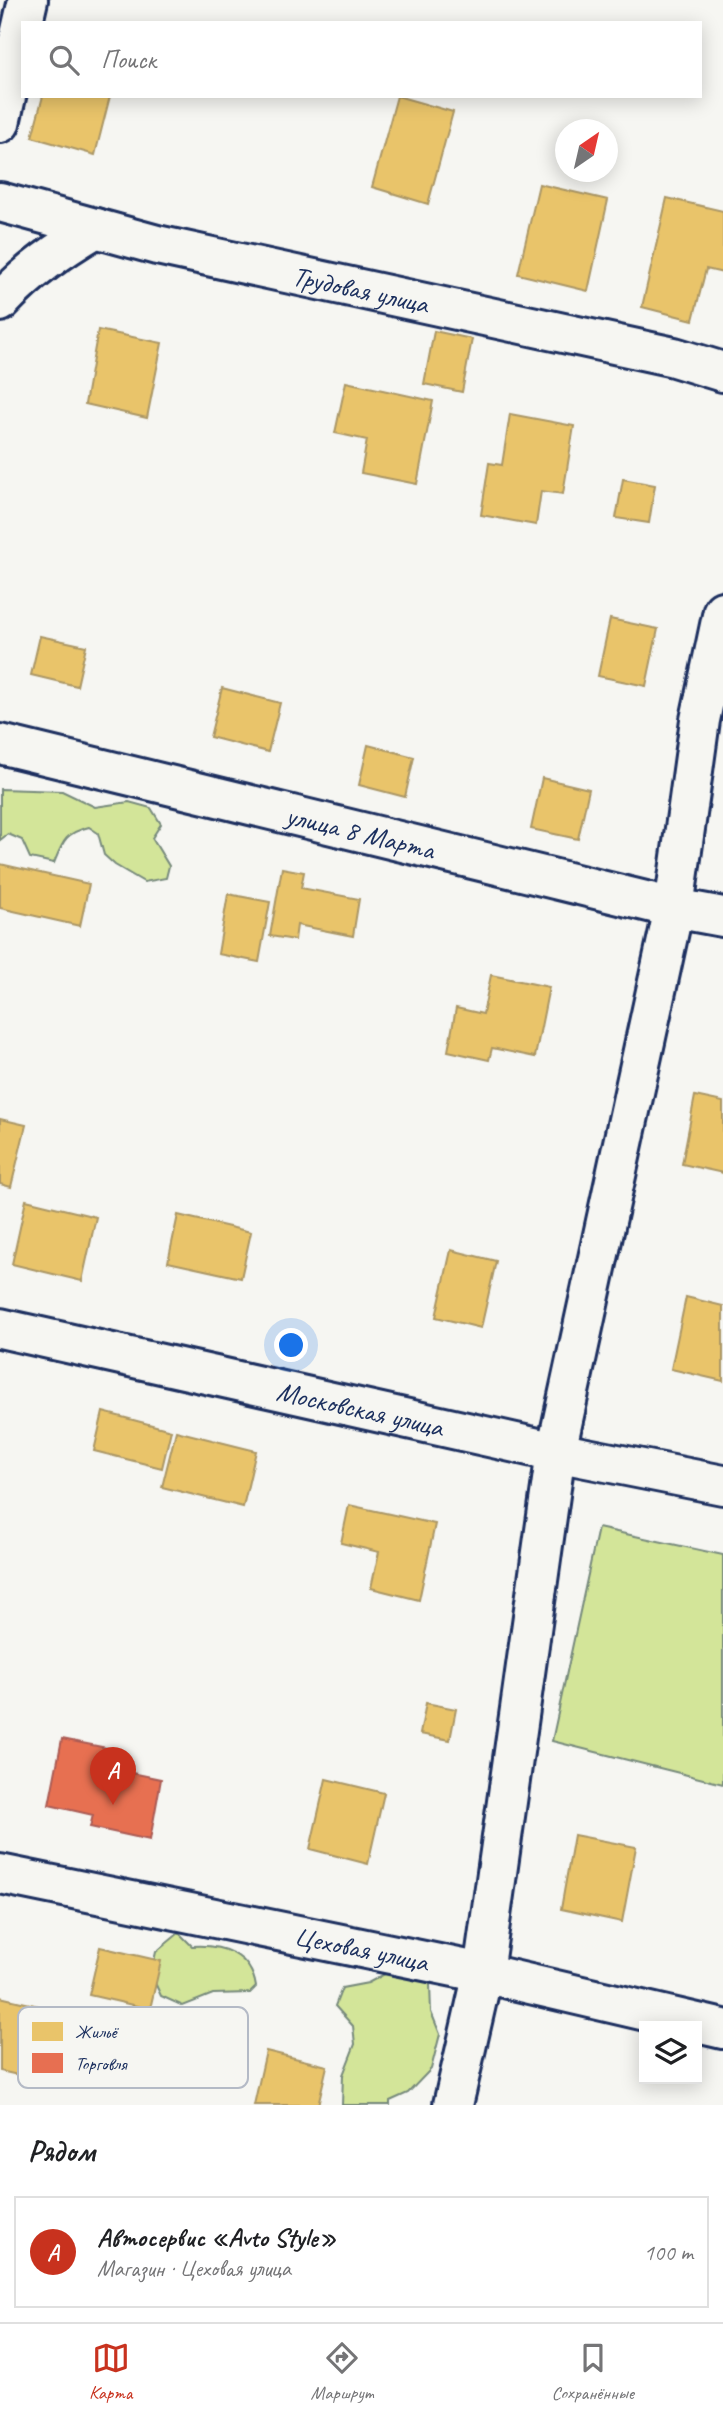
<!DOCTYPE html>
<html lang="ru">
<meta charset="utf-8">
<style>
:root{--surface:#fff;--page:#f2f2f2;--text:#202124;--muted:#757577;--line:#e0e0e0;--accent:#c8321e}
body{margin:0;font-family:Caveat,sans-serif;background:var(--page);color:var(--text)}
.controls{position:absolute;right:21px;bottom:21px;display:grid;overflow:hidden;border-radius:0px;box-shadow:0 4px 18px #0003}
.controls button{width:63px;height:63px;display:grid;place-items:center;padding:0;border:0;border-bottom:2px solid var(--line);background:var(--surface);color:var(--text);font:35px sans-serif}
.compass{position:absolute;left:555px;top:119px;width:63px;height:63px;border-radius:50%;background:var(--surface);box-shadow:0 4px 18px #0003;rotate:34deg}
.you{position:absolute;left:292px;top:1346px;width:24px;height:24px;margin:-18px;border:5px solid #fff;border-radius:50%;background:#1a73e8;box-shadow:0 0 0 10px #1a73e833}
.badge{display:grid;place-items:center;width:46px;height:46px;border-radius:50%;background:var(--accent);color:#fff;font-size:23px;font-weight:700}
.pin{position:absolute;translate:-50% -58px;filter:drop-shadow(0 2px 4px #0008)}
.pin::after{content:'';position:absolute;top:37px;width:24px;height:21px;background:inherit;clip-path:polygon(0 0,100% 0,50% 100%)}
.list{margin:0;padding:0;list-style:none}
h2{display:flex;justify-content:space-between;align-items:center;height:91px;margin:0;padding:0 28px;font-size:30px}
h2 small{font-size:23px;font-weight:400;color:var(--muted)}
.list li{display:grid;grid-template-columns:46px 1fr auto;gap:21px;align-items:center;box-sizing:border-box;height:112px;margin:0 14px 14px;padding:0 14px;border:2px solid var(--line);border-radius:0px}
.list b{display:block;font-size:26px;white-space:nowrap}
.list p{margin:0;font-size:23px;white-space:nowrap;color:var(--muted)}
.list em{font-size:23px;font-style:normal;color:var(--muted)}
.icon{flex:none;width:38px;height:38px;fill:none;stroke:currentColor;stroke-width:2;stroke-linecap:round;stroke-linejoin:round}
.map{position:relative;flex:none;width:723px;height:2105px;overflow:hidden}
.search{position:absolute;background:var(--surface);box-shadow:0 4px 18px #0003;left:21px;right:21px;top:21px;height:77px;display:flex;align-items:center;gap:18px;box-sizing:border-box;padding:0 24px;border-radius:0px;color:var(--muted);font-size:26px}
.sheet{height:217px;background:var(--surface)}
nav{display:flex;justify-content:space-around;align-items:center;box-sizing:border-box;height:98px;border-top:2px solid var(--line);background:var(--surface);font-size:19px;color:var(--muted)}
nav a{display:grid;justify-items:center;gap:4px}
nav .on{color:var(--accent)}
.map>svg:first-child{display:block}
</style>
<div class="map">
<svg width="723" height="2105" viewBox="0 0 723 2105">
<rect width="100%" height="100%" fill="#f6f6f2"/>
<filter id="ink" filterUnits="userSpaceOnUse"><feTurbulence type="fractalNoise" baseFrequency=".0143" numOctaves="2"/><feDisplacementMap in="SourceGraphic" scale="14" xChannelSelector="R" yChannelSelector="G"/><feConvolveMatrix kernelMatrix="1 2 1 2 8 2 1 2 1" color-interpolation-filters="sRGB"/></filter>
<g filter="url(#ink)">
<!-- green -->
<path fill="#d3e599" stroke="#778a7c" stroke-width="2" d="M 0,789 L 62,791 L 95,807 L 129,802 L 151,808 L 161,824 L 152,838 L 169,866 L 166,878 L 144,882 L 115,865 L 104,855 L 98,833 L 89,827 C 65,833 63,841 54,863 L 30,858 L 22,840 L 8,834 L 0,840 Z
M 598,1528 L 723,1555 L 723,1784 L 552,1741 Z
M 179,1933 L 192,1946 C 222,1944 251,1954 256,1987 L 250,1993 L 213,1994 L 183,2006 L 161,1996 L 151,1974 L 156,1952 Z
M 394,1969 L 414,1971 L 430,1984 L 431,2012 L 440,2034 L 431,2069 L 408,2093 L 390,2101 L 390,2105 L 342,2105 L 343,2075 L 355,2044 L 353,2026 L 335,2006 L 342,1988 L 368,1983 Z"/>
<!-- homes -->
<path fill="#e9c46a" stroke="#ab9766" stroke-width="2" d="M 43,96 L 110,96 L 95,155 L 32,137 Z
M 397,96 L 453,112 L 428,204 L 372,187 Z
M 539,184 L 608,200 L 588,291 L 518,274 Z
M 667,198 L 723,211 L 723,273 L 706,269 L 693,320 L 642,307 Z
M 98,330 L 162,343 L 147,418 L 85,404 Z
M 434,331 L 472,339 L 462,392 L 424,384 Z
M 346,382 L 433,401 L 417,484 L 361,473 L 367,440 L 335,433 Z
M 510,414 L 574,426 L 563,494 L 541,491 L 536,525 L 481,515 L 489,463 L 502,465 Z
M 623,479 L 655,485 L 649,523 L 616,518 Z
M 610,619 L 658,629 L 646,686 L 598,676 Z
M 40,636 L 86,646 L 77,686 L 31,675 Z
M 222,688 L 280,703 L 268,752 L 210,737 Z
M 368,745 L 414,757 L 405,797 L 359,785 Z
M 542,778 L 589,789 L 578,839 L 531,829 Z
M 0,864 L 89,884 L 80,926 L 0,908 Z
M 282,868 L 304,872 L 301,888 L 359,899 L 353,936 L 297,925 L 295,940 L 270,936 Z
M 228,894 L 270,902 L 259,962 L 218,954 Z
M 491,975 L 549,987 L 535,1057 L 492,1048 L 489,1060 L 448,1051 L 456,1008 L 483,1014 Z
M 695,1096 L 723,1102 L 723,1173 L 682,1164 Z
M 0,1119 L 26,1125 L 11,1187 L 0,1184 Z
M 26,1200 L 96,1217 L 82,1281 L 12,1264 Z
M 178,1215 L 251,1232 L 241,1278 L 168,1262 Z
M 451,1250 L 496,1261 L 481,1328 L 436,1317 Z
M 686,1297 L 723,1306 L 723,1381 L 671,1369 Z
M 103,1412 L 171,1430 L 162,1468 L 94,1451 Z
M 176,1431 L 256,1451 L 243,1507 L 162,1487 Z
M 349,1505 L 435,1524 L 419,1600 L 371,1588 L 379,1552 L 341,1543 Z
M 426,1703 L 456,1709 L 450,1740 L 420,1734 Z
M 326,1779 L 384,1793 L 368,1864 L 310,1849 Z
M 574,1835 L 636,1847 L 622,1922 L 561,1909 Z
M 100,1947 L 161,1961 L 150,2009 L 89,1995 Z
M 0,1997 L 73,2014 L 58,2084 L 0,2071 Z
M 266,2051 L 327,2066 L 318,2105 L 254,2105 Z"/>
<!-- shops -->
<path fill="#e76f51" stroke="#aa5c55" stroke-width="2" d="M 62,1739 L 112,1749 L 108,1768 L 161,1779 L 150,1840 L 90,1827 L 93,1815 L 49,1805 Z"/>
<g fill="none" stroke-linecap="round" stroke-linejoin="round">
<defs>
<g id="minor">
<path d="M 0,123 L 28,0"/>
<path id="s1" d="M 0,202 L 157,245 L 674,357 L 723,372"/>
<path d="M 0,302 C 29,271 59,250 96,228"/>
<path id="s2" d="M 0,744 L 674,908 L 723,917"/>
<path id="s3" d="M 0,1328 L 556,1452 L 723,1485"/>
<path id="s4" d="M 0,1874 L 483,1973 L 723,2029"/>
<path d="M 453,2105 L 483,1973 L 556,1452 L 674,908 L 700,720 L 723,611"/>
</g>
</defs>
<!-- minor casing -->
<use href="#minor" stroke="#1b2f5e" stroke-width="44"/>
<!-- minor -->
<use href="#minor" stroke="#f6f6f2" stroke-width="38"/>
</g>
</g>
<g text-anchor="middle" stroke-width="7" stroke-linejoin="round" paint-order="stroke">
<!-- street labels -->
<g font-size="28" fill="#1b2f5e" stroke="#f6f6f2">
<text dy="10" stroke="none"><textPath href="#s1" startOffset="371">Трудовая улица</textPath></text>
<text dy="10" stroke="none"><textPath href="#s2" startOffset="371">улица 8 Марта</textPath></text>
<text dy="10" stroke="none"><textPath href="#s3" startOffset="369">Московская улица</textPath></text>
<text dy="10" stroke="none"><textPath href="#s4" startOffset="369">Цеховая улица</textPath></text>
</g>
</g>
<!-- legend -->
<rect x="18" y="2007" width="230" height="81" rx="10" fill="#f6f6f2" stroke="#b4bac6" stroke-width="2"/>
<rect x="32" y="2022" width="31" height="19" fill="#e9c46a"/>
<rect x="32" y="2053" width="31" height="20" fill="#e76f51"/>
<g font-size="19" fill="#1b2f5e">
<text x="75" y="2038">Жильё</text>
<text x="75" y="2070">Торговля</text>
</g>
</svg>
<div class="controls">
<button><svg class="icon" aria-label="layers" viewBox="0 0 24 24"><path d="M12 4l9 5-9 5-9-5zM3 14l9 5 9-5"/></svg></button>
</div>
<svg class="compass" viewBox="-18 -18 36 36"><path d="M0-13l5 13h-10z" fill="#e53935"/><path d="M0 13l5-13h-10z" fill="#757577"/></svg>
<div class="you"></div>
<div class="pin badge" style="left:113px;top:1805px">A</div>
<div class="search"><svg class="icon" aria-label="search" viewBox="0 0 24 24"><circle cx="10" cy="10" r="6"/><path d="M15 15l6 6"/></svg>Поиск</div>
</div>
<section class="sheet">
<h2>Рядом<small></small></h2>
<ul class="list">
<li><span class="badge">A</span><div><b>Автосервис «Avto Style»</b><p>Магазин · Цеховая улица</p></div><em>100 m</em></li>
</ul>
</section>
<nav>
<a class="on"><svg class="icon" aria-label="map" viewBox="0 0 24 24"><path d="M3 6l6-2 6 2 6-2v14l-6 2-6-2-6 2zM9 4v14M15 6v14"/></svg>Карта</a>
<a><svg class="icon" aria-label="directions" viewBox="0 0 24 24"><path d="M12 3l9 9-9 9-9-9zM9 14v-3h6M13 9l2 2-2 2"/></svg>Маршрут</a>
<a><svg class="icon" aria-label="saved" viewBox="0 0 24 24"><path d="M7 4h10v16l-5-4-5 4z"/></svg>Сохранённые</a>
</nav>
